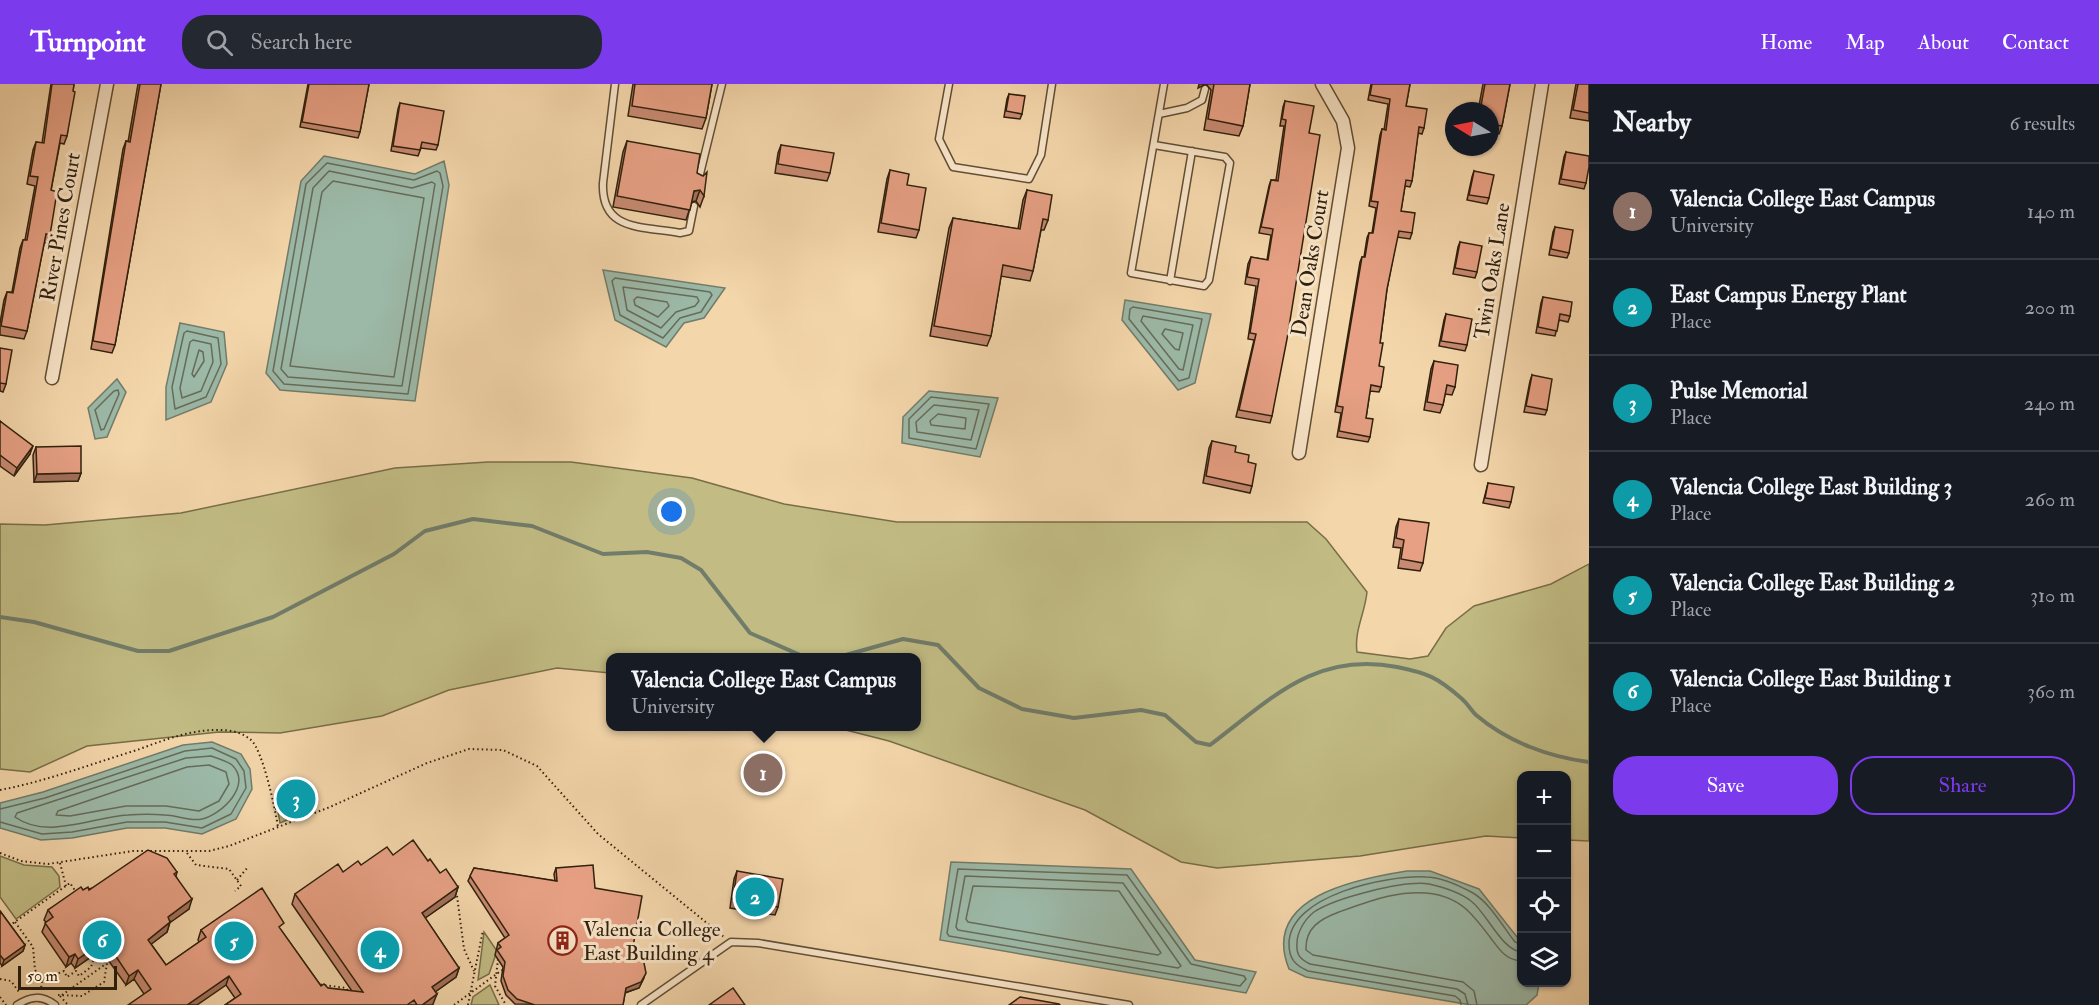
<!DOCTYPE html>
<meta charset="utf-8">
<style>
:root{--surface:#171b24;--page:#242831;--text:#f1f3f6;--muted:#9ea1a6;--line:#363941;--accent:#7c3aed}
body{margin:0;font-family:"IM FELL Double Pica",serif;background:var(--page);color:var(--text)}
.controls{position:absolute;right:18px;bottom:18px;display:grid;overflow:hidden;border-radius:12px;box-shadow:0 2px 4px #0004}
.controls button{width:54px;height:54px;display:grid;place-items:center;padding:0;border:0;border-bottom:2px solid var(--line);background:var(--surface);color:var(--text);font:30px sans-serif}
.compass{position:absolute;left:1445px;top:18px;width:54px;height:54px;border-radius:50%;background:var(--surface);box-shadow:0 2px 4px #0004;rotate:280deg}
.scale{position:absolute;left:18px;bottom:15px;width:99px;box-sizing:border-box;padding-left:6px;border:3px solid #30200c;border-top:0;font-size:16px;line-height:21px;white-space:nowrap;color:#30200c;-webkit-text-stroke:4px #f8e4c8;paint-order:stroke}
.you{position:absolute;left:672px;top:428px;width:21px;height:21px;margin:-15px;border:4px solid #fff;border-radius:50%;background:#1a73e8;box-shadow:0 0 0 9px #1a73e833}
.badge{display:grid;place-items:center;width:39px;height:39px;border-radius:50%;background:var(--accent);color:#fff;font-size:20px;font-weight:700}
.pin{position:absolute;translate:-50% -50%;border:3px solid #fff;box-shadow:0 2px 6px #0006}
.popup{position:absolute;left:606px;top:569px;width:315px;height:78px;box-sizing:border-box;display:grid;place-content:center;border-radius:12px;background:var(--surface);filter:drop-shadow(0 2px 4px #0005);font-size:20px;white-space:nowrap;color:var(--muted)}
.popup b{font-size:22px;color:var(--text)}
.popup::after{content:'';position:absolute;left:50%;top:100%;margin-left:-12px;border:12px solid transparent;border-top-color:var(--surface)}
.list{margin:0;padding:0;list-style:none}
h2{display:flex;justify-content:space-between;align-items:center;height:78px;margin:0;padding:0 24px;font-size:26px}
h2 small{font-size:20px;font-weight:400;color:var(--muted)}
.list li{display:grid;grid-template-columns:39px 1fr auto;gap:18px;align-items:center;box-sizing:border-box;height:96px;padding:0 24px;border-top:2px solid var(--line)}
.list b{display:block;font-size:22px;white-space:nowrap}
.list p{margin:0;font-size:20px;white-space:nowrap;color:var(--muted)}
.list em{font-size:20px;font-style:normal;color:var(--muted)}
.actions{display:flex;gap:12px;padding:18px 24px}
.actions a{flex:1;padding:14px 0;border:2px solid var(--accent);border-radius:24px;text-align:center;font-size:21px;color:var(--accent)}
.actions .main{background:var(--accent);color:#fff}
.icon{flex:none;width:33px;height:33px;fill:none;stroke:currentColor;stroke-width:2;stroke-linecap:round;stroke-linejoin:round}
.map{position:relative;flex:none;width:1589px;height:921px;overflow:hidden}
header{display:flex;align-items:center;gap:36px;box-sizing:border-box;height:84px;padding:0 30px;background:var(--accent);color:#fff}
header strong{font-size:28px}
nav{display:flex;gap:33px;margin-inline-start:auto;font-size:21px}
.search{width:420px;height:54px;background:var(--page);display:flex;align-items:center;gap:15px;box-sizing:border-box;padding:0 21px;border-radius:24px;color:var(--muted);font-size:22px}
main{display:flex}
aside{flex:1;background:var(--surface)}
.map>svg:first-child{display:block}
</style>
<header>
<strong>Turnpoint</strong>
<div class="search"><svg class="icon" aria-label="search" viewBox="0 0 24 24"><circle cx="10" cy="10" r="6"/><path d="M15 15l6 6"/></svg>Search here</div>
<nav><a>Home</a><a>Map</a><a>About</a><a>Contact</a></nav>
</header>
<main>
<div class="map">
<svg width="1589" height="921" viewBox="0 0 1589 921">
<rect width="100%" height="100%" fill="#f4d6ab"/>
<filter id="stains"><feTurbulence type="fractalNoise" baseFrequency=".00333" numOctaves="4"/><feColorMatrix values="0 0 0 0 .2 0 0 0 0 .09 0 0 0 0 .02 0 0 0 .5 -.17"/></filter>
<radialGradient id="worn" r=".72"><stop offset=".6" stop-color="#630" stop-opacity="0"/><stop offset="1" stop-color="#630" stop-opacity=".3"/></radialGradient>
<!-- green -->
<path fill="#c2bc84" stroke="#796e48" stroke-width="1.5" d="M 488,378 L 571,378 L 692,394 L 784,420 L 897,438 L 1307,438 L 1326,455 L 1367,508 C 1365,529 1354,547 1357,568 L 1410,575 L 1428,572 L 1446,544 L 1474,522 L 1551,500 L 1589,480 L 1589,757 L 1567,756 L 1566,692 L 1522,692 L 1521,754 L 1486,752 L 1360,772 L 1217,784 L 1181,778 L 1085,726 L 889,657 L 834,643 L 916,642 L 916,574 L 610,574 L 610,589 L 557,584 L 449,606 L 382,632 L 280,649 L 219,648 L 87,662 L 30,688 L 0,685 L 0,440 L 45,441 L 181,429 L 395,384 Z
M 292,722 L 302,722 L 306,728 L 280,739 L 278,727 Z
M 0,772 L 24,781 L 52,783 L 59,792 L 60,803 L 16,835 L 0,813 Z
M 484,848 L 497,867 L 489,890 L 478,896 Z
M 490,901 L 499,921 L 471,921 L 473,913 Z"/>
<!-- water -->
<path fill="#9cb9a8" stroke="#717c6a" stroke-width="1.5" d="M 324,72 L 415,90 L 444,77 L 449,101 L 415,317 L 280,306 L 266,289 L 301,97 Z
M 603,186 L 725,204 L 704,234 L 684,239 L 666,263 L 615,236 Z
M 1125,216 L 1211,230 L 1195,299 L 1178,306 L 1122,236 Z
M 180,239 L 224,248 L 227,280 L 211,318 L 166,336 L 166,303 Z
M 117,295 L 126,308 L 107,353 L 95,355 L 88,324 Z
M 929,307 L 998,314 L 980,373 L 902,359 L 903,333 Z
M 212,658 L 241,670 L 250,685 L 252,705 L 236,735 L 202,750 L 165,744 L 127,744 L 72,754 L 41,756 L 0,744 L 0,719 L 43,708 L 183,661 Z
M 951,778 L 1131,785 L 1195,876 L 1256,888 L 1246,909 L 940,856 Z
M 1407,787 L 1430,787 L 1479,805 L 1521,858 L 1522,898 L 1539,899 L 1537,911 L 1526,921 L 1471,921 L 1306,893 L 1289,885 C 1260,813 1356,795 1407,787 Z"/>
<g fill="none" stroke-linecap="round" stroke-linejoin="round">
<!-- shore -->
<path stroke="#666c5a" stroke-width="1.5" d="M 327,79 L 414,96 L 437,87 L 440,89 L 443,102 L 408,310 L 284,300 L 273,287 L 306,100 Z
M 329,87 L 412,104 L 432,98 L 435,100 L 402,302 L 288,293 L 281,285 L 313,104 Z
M 333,97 L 424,114 L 394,293 L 290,282 L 322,108 Z
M 615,194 L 710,208 L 712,211 L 701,228 L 680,234 L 663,254 L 620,231 L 612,197 Z
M 623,203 L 697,213 L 699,217 L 695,222 L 676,228 L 661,244 L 627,226 Z
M 637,213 L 667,218 L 669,222 L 658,233 L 635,221 L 634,216 Z
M 1133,223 L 1202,235 L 1189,294 L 1179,297 L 1129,235 L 1130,225 Z
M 1143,232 L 1193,241 L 1183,286 L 1179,285 L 1141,237 Z
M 1165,245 L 1183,249 L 1179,266 L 1175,265 L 1162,250 Z
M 187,247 L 218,254 L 221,280 L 206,313 L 175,325 L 172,303 L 184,249 Z
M 193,256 L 211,260 L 213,278 L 201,307 L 182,314 L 180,304 L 190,258 Z
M 199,266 L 203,268 L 204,277 L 194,293 L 192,290 Z
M 114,307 L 118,306 L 119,310 L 104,345 L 101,346 L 95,326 Z
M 931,313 L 989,320 L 976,365 L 909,354 L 909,335 Z
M 934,321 L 979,326 L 971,356 L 917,348 L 916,338 Z
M 938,330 L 966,334 L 965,345 L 931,341 L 930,337 Z
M 211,672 C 217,674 227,677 232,681 C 253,701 221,731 202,735 C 191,738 176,731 165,731 C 153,730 140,730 128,731 C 92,733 47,756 15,733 L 17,729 L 186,674 Z
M 209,681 L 226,688 L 229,700 L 219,717 L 199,727 L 166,722 L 126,722 L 70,732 L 56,731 L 58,727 L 187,683 Z
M 0,725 L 45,714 L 185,667 L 212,664 L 236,675 L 244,687 L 246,704 L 231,730 L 202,744 L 165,738 L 127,738 L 72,748 L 42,750 L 0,738
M 958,785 L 1127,791 L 1191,880 L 1244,892 L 1246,895 L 1240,902 L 949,852 L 947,849 Z
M 965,792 L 1123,799 L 1181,882 L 1178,884 L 958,846 L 956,843 Z
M 973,802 L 1119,807 L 1161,869 L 1158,871 L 968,838 L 966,835 Z
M 1461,921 L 1460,916 L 1455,912 L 1308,887 C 1295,881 1289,875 1289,860 C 1289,811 1387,791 1426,793 C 1441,793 1460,802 1473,809 C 1490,819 1503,843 1515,858 L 1522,860
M 1468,921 L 1465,910 L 1457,905 L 1310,880 C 1300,875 1296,871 1297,859 C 1297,848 1305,835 1314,828 C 1335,814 1404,796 1429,800 C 1442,803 1461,809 1471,817 C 1487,829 1502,867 1522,868
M 1477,921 L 1474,907 L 1463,898 L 1313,871 L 1306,866 C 1305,844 1320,835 1339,828 C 1377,814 1431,794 1466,825 C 1475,833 1483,844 1490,853 C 1499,865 1505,876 1522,877"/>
<!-- stream -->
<path stroke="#717c6a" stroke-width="4" d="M 0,533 L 34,538 L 138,567 L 169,567 L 273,533 L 394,470 L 425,447 L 473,435 L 532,442 L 603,470 L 647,468 L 681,474 L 701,486 L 750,549 L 807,574
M 835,574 L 903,555 L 938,561 L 979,604 L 1022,625 L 1074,634 L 1141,626 L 1165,631 L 1196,658 L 1210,661 C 1271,615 1315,567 1397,583 C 1427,589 1437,593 1461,614 C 1467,619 1471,626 1476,631 C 1508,658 1549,673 1589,678"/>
<defs>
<path id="service" d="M 615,0 L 603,99 C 601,148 643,142 680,149 L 689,147 L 694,122
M 949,0 L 939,55 L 953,83 L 1029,95 L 1041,71 L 1052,0
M 1159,30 L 1187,24 L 1202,16 L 1205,5
M 1154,61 L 1225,73 L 1230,79 L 1209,196 L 1204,202 L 1131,189 L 1164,0
M 698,98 L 722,0
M 1170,197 L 1192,67
M 17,921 C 31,912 42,911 55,921
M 641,921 L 731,858 L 758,859 L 1129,921"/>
<path id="minor" d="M 52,294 L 107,0
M 1299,369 L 1348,64 L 1343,37 L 1322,0
M 1481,381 L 1542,0"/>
</defs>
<!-- service casing -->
<use href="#service" stroke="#614e34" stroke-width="9"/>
<!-- minor casing -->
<use href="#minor" stroke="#614e34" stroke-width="15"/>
<!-- path -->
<path stroke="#30200c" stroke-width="2" stroke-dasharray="1.5 3" stroke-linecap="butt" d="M 0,706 C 47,697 91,680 137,666 C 164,656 192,645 221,646 C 232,646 243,649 251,656 C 263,667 275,724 278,743
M 275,725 L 301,717 L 313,729
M 0,769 L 21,777 L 48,780 L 133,767 L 209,767 L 229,762 L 330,723 L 427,679 L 469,665 L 503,666 L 537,682 L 598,750 L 724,853
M 187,769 L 196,781 L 229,785 L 241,802 L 235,807
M 60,779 L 66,802
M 237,796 L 248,783
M 457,812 L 464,865 L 474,887
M 15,838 L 33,863 L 35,886 L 42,896 L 41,905
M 9,842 L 70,799 L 76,808
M 498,875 L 495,902 L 506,921
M 0,895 L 11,897 L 19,908
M 42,896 L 64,887 L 67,893 L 76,887 L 79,892 L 91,883 L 94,874 L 104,876
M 316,900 L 346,904 L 349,908
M 58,911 L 82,912 L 104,898 L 108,873
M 62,911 L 103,882 L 105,875
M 60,912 L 68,921
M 0,913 L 6,921 L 7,919
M 454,921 L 502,886
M 468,921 L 483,846"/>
<!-- service -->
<use href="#service" stroke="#f8e4c8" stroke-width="6"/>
<!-- minor -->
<use href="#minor" stroke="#f8e4c8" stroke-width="12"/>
</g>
<!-- wall -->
<path fill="#c78a72" stroke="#30200c" stroke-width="1.5" d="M 51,0 L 74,0 L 67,52 L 64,60 L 60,59 L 51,106 L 50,151 L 47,159 L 44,159 L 27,247 L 24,255 L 0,251 L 0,239 L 4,216 L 7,208 L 12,208 L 20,164 L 23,156 L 25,156 L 35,102 L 27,100 L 33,66 L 36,58 L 42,59 Z
M 138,0 L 161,0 L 115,261 L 112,269 L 91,265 L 123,65 L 126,57 L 128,58 Z
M 308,0 L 369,0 L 360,48 L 358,54 L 300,43 Z
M 633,0 L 712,0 L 706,34 L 702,45 L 628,32 Z
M 1206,0 L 1250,0 L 1243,42 L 1239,52 L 1204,46 L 1211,6 Z
M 1371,0 L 1410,0 L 1406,22 L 1424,44 L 1422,50 L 1418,49 L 1412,97 L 1410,103 L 1405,102 L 1401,127 L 1412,149 L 1410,155 L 1397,153 L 1387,205 L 1380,259 L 1379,282 L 1381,303 L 1379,308 L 1370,307 L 1366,334 L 1370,353 L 1368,358 L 1337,353 L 1341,329 L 1335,328 L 1360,178 L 1362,173 L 1364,173 L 1367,154 L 1369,149 L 1372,149 L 1376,124 L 1369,122 L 1380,51 L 1382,45 L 1384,46 L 1388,20 L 1368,16 Z
M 1483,0 L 1510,0 L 1502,42 L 1499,50 L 1490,48 L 1490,27 L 1478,27 Z
M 1576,0 L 1589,0 L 1589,37 L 1570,34 Z
M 1009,10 L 1022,30 L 1020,35 L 1004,33 L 1007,15 Z
M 1285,17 L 1309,49 L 1272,332 L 1270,339 L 1236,333 L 1254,256 L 1248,255 L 1256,202 L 1245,200 L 1248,180 L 1251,173 L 1267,176 L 1271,151 L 1259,149 L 1269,102 L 1271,96 L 1276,96 L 1284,42 L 1280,42 L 1283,23 Z
M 400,19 L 438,61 L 436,66 L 421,64 L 418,72 L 391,67 L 398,25 Z
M 627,57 L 697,89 L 704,112 L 700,123 L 696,117 L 692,118 L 686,136 L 613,123 L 623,68 Z
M 781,61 L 830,89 L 827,97 L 775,89 L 778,69 Z
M 1566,68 L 1586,99 L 1584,105 L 1559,100 L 1564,73 Z
M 890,86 L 907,101 L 919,146 L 916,154 L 878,148 L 887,95 Z
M 1474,87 L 1489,114 L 1487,120 L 1467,116 L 1472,93 Z
M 1027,106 L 1048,136 L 1044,146 L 1041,146 L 1033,187 L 1030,197 L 1001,192 L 991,252 L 987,262 L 930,252 L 949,144 L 953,134 L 1018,145 L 1023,116 Z
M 1555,143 L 1569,169 L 1567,174 L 1549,171 L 1553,148 Z
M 1460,158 L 1477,188 L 1475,194 L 1453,190 L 1458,163 Z
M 1543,213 L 1570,232 L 1568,238 L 1559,236 L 1555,252 L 1536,249 L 1541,219 Z
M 1446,230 L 1467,261 L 1465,267 L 1439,262 L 1444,236 Z
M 0,264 L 6,300 L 3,308 L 0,307 Z
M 1434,277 L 1455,303 L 1452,311 L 1445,310 L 1443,321 L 1440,329 L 1424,326 L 1431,285 Z
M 1532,291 L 1547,326 L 1545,331 L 1524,328 L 1530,297 Z
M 0,337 L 30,370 L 14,392 L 0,382 Z
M 1212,357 L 1235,368 L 1248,378 L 1252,402 L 1250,409 L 1203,399 L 1209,364 Z
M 36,363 L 81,389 L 78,397 L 34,398 L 33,371 Z
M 1488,399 L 1511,418 L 1509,424 L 1483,419 Z
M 1399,435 L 1423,479 L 1420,487 L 1398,484 L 1401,464 L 1393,463 L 1396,443 Z
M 393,771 L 428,777 L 440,789 L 458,803 L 455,813 L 425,834 L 459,884 L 456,893 L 435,908 L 433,920 L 432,921 L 225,921 L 235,914 L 226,901 L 144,910 L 134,895 L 126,901 L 101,866 L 75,884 L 71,879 L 66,883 L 42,848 L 46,838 L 44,836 L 48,826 L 83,806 L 177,788 L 176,792 L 189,825 L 170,838 L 167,848 L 151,860 L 166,881 L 199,858 L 198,856 L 201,846 L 281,846 L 321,902 L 328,904 L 352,907 L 292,820 L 295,810 L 343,788 Z
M 474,784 L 555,797 L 554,790 L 556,784 L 595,804 L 632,868 L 644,894 L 639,904 L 625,909 L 623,921 L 515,920 L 506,911 L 501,897 L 503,883 L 495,871 L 498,859 L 505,854 L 468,797 Z
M 737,787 L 778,823 L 775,831 L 730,824 L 734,795 Z
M 0,827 L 25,861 L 23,867 L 2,882 L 0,879 Z"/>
<!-- shaded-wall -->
<path fill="#a2705c" stroke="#30200c" stroke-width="1.5" d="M 1199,0 L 1206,0 L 1198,4 Z
M 700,106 L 696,117 L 690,118 L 694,107 Z
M 33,362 L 30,370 L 14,392 L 17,384 Z
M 81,389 L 78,397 L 34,398 L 37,390 Z
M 458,803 L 455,813 L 418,839 L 422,829 Z
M 192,815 L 189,825 L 164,843 L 168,833 Z
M 170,838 L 167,848 L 145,865 L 148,856 Z
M 105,856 L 101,866 L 75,884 L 78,875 Z
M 25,861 L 23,867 L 2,882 L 4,876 Z
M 75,870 L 71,879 L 66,883 L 69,873 Z
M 459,884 L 456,893 L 428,913 L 432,903 Z
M 138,886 L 134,895 L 126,901 L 129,892 Z
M 646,889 L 639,904 L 624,909 L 626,904 Z
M 229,892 L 226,901 L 197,921 L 187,921 Z
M 437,910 L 433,920 L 432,921 L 422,921 Z"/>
<!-- building -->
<path fill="#e7a084" stroke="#30200c" stroke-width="1.5" d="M 52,0 L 74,0 L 73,7 L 75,8 L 67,52 L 61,51 L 51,106 L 57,108 L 50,151 L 46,150 L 27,247 L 1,242 L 7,208 L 13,209 L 23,156 L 27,156 L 38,93 L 30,92 L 36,58 L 44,59 Z
M 140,0 L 161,0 L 115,261 L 93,257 L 126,57 L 130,58 Z
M 309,0 L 369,0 L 360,48 L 302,38 Z
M 635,0 L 712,0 L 706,34 L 632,22 Z
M 1214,0 L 1250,0 L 1243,42 L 1208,35 Z
M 1372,0 L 1410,0 L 1406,22 L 1427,25 L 1424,44 L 1419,43 L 1412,97 L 1406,96 L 1401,127 L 1415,129 L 1412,149 L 1399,147 L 1387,205 L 1380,259 L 1383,259 L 1379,282 L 1384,283 L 1381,303 L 1371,301 L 1366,334 L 1373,335 L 1370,353 L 1339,347 L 1343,323 L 1337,322 L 1362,173 L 1365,173 L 1369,149 L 1373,149 L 1378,118 L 1371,117 L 1382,45 L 1386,46 L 1390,15 L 1370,11 Z
M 1485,0 L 1510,0 L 1502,42 L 1490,40 L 1490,27 L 1480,27 Z
M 1578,0 L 1589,0 L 1589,29 L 1573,26 Z
M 1009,10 L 1025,12 L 1022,30 L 1006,27 Z
M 1285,17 L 1314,22 L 1309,49 L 1320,51 L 1287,255 L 1272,332 L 1239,326 L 1256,250 L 1250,249 L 1259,195 L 1247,193 L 1251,173 L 1268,176 L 1273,145 L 1261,143 L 1271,96 L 1278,97 L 1286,36 L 1282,35 Z
M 400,19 L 444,27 L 438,61 L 422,58 L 420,66 L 393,62 Z
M 627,57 L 700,70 L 697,89 L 703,92 L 707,88 L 704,112 L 700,106 L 694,107 L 690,126 L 617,112 Z
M 781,61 L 834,69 L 830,89 L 778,80 Z
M 1566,68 L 1589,72 L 1589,83 L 1586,99 L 1561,95 Z
M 890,86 L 909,90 L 907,101 L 926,104 L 919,146 L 881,139 Z
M 1474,87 L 1494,91 L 1489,114 L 1469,111 Z
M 1027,106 L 1052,111 L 1048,136 L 1043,135 L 1033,187 L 1003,181 L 991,252 L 934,242 L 953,134 L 1020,145 Z
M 1555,143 L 1573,146 L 1569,169 L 1551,165 Z
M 1460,158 L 1482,162 L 1477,188 L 1455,184 Z
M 1543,213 L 1572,218 L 1570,232 L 1560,230 L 1557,247 L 1538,243 Z
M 1446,230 L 1472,235 L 1467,261 L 1441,257 Z
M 0,264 L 12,266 L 6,300 L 0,299 Z
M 1434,277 L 1458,281 L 1455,303 L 1447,301 L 1443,321 L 1427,318 Z
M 1532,291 L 1552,295 L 1547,326 L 1526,322 Z
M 0,337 L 33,362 L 17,384 L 0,371 Z
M 1212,357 L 1236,362 L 1235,368 L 1249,371 L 1248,378 L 1256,380 L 1252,402 L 1206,392 Z
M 81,362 L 81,389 L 37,390 L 36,363 Z
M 1488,399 L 1514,403 L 1511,418 L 1485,414 Z
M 1399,435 L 1429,439 L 1423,479 L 1401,475 L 1404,456 L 1396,454 Z
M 413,756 L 428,777 L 430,775 L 440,789 L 446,785 L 458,803 L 422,829 L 459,884 L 432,903 L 437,910 L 422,921 L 417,921 L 414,916 L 407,921 L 225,921 L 241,910 L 229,892 L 187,921 L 128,921 L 151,905 L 138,886 L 129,892 L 105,856 L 78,875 L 75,870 L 69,873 L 45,839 L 53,833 L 48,826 L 81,803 L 83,806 L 88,803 L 89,806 L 148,766 L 167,774 L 177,788 L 174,790 L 192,815 L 168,833 L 170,838 L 148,856 L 166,881 L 206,853 L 201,846 L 262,804 L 284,839 L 279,843 L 321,902 L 324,900 L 328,904 L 363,908 L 295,810 L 338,780 L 343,788 L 358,777 L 361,781 L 387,763 L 393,771 Z
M 593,781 L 595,804 L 642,812 L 632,868 L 644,879 L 646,889 L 641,898 L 626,904 L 623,921 L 535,921 L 517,915 L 508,906 L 503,892 L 505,878 L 497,866 L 501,863 L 498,859 L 509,851 L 470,792 L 474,784 L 557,797 L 556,784 Z
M 737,787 L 783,795 L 778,823 L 733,815 Z
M 0,827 L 25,861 L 4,876 L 0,871 Z
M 733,904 L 745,921 L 709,921 Z
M 1020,913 L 1059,920 L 1060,921 L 1009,921 Z"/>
<!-- icons -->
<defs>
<symbol id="building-ring" viewBox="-11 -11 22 22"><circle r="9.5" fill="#f8e4c8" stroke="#8f2418" stroke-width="1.5"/><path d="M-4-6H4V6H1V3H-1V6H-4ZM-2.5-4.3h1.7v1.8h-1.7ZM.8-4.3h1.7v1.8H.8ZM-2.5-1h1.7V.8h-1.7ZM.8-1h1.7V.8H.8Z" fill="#8f2418"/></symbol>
</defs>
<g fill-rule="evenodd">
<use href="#building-ring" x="546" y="840" width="33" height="33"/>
</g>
<g text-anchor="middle" stroke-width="6" stroke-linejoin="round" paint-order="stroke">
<!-- street labels -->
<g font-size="21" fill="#30200c" stroke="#f8e4c8">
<text transform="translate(60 143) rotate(-80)" y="7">River Pines Court</text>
<text transform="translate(1310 179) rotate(-81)" y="7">Dean Oaks Court</text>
<text transform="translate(1492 187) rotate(-81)" y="7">Twin Oaks Lane</text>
</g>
<!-- poi labels -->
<g font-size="21" fill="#30200c" stroke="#f8e4c8" text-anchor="start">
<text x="583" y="852">Valencia College<tspan x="583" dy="24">East Building 4</tspan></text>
</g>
</g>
<rect width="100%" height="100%" filter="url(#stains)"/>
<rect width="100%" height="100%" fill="url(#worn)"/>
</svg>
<div class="controls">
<button>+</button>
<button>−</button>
<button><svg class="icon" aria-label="locate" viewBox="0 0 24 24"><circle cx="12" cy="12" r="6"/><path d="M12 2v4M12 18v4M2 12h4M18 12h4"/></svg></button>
<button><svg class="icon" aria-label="layers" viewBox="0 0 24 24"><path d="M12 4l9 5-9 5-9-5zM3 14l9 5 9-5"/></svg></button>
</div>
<svg class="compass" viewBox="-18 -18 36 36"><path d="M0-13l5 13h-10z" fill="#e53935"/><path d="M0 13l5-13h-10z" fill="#9ea1a6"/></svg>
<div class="scale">50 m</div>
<div class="you"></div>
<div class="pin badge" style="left:763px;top:689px;background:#8d6e63">1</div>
<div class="popup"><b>Valencia College East Campus</b>University</div>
<div class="pin badge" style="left:755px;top:813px;background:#0f9aa8">2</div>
<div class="pin badge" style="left:296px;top:715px;background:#0f9aa8">3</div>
<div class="pin badge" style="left:380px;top:866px;background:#0f9aa8">4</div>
<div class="pin badge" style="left:234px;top:857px;background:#0f9aa8">5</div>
<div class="pin badge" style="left:102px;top:856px;background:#0f9aa8">6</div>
</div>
<aside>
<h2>Nearby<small>6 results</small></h2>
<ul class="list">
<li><span class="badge" style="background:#8d6e63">1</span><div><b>Valencia College East Campus</b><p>University</p></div><em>140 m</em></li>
<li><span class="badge" style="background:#0f9aa8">2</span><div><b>East Campus Energy Plant</b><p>Place</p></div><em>200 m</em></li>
<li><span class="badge" style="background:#0f9aa8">3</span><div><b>Pulse Memorial</b><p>Place</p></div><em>240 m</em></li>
<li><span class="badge" style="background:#0f9aa8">4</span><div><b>Valencia College East Building 3</b><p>Place</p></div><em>260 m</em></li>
<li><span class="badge" style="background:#0f9aa8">5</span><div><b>Valencia College East Building 2</b><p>Place</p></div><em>310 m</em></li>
<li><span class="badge" style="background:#0f9aa8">6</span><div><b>Valencia College East Building 1</b><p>Place</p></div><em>360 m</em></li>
</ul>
<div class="actions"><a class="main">Save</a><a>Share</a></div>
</aside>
</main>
